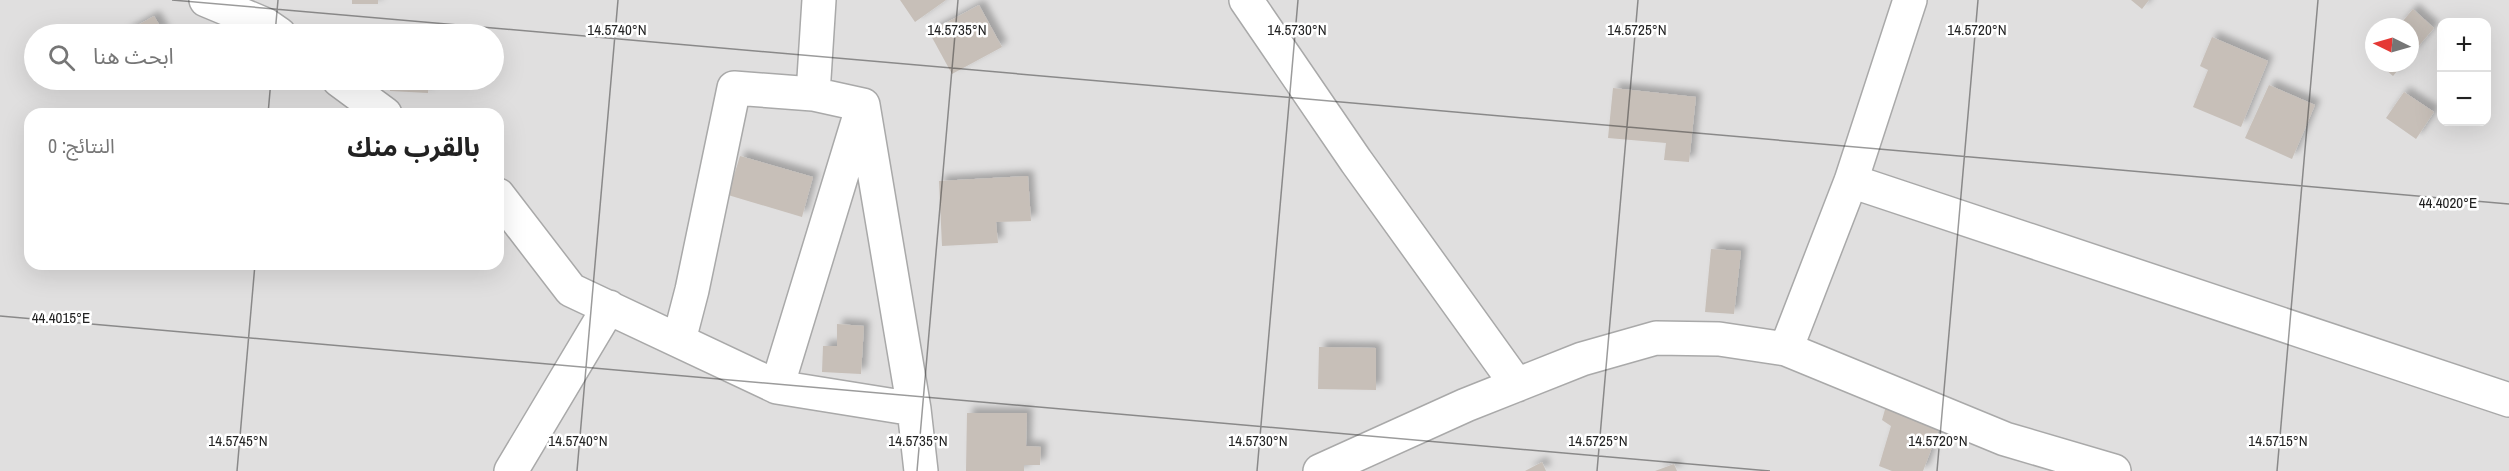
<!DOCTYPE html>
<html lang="ar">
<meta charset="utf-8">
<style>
:root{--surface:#fff;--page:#f2f2f2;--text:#222;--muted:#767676;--line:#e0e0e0}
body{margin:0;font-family:"Archivo Narrow","Noto Sans Arabic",sans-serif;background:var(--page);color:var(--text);direction:rtl}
.controls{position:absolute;right:18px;top:18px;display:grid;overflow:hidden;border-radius:12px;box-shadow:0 6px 24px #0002}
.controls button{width:54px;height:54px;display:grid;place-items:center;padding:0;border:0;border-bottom:2px solid var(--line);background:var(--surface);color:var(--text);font:30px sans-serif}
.compass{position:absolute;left:2365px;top:18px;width:54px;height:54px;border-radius:50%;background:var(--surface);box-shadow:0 6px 24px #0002;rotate:275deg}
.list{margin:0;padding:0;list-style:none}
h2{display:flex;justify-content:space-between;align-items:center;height:78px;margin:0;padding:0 24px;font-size:26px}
h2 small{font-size:20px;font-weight:400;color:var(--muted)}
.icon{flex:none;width:33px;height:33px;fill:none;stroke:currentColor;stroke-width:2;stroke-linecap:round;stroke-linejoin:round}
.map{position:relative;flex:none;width:2509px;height:471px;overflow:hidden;direction:ltr}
.search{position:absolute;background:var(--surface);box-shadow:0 6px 24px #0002;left:24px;top:24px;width:480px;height:66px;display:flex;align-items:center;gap:15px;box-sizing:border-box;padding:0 21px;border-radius:33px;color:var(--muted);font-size:22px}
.panel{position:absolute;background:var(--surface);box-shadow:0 6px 24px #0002;left:24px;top:108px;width:480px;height:162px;border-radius:18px;direction:rtl}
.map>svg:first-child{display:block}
</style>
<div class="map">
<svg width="2509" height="471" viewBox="0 0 2509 471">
<defs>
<filter id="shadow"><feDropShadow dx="5.5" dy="-5.5" stdDeviation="3" flood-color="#0004"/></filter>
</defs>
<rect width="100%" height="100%" fill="#f2efe9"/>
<!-- residential -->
<path fill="#e0dfdf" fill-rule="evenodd" d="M 0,0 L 2509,0 L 2509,471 L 0,471 ZM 2442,22 L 2486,22 L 2486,122 L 2442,122 ZM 2374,27 L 2410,27 L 2410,63 L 2374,63 ZM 34,34 L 494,34 L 494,80 L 34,80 ZM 30,114 L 498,114 L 498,264 L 30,264 Z"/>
<!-- building -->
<path fill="#c7bfb8" filter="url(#shadow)" d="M 352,0 L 378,0 L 378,4 L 352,4 Z
M 900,0 L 946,0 L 915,22 Z
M 2131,0 L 2149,0 L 2142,9 Z
M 979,5 L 1002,47 L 952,74 L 929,32 Z
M 2413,9 L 2434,28 L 2410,56 L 2410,27 L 2398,27 Z
M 154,16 L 165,34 L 122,34 Z
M 2212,37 L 2268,61 L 2241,127 L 2193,107 L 2208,70 L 2200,66 Z
M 2378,63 L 2404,63 L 2393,76 Z
M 390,80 L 429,80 L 428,93 L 390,91 Z
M 2269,85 L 2315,105 L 2292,159 L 2245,138 Z
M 1613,88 L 1696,97 L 1689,162 L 1664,160 L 1666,143 L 1608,138 Z
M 2404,92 L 2434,112 L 2416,139 L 2386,118 Z
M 740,156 L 813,177 L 802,217 L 728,195 Z
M 1028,176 L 1031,221 L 996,222 L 998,243 L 942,246 L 939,181 Z
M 1711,249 L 1741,251 L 1734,314 L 1705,312 Z
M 837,324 L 864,326 L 861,374 L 822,372 L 823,346 L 837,346 Z
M 1319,347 L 1376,348 L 1376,390 L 1318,389 Z
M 1886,406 L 1939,429 L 1923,471 L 1892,471 L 1879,466 L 1891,426 L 1882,420 Z
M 967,413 L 1027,413 L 1026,446 L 1041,447 L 1040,465 L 1024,465 L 1024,471 L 966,471 Z
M 1542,462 L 1546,471 L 1525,471 Z
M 1674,464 L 1677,471 L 1655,471 Z"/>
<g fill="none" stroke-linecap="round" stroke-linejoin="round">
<defs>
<path id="minor" d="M 206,0 L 266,25 L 279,34
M 1246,0 L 1356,161 L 1517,385
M 339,80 L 385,114
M 1851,181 L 2509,400
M 498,195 L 571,290 L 777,387 L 914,409 L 863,105
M 679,340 L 692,290 L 734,88 L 813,94 L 819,0
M 1786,349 L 1851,181 L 1910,0
M 777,387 L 863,105 L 813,94
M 914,409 L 921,471
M 511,471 L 609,307
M 1320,471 L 1466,405 L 1582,359 L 1656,338 L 1719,339 L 1786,349 L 2005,439 L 2114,471"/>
</defs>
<!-- minor casing -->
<use href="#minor" stroke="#a9a9a9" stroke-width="36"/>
<!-- minor -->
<use href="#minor" stroke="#fff" stroke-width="33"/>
</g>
<!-- ticks -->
<path fill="none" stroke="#222" stroke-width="1.5" stroke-opacity="0.45" d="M 172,0 L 2509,204M 275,34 L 278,0M 268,114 L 271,80M 0,316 L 1770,471M 237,471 L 255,264M 577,471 L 618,0M 917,471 L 958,0M 1257,471 L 1298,0M 1597,471 L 1638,0M 1937,471 L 1978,0M 2277,471 L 2318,0"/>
<g font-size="15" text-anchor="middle" fill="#222" stroke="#fff" stroke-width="5" stroke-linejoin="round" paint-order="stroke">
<text x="617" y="35">14.5740°N</text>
<text x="957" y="35">14.5735°N</text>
<text x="1297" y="35">14.5730°N</text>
<text x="1637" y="35">14.5725°N</text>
<text x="1977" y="35">14.5720°N</text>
<text x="2448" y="208">44.4020°E</text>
<text x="61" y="323">44.4015°E</text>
<text x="238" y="446">14.5745°N</text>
<text x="578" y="446">14.5740°N</text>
<text x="918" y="446">14.5735°N</text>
<text x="1258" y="446">14.5730°N</text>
<text x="1598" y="446">14.5725°N</text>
<text x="1938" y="446">14.5720°N</text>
<text x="2278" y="446">14.5715°N</text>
</g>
</svg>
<div class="controls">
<button>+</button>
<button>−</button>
</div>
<svg class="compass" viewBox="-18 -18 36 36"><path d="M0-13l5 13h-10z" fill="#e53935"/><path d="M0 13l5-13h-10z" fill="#767676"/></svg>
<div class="search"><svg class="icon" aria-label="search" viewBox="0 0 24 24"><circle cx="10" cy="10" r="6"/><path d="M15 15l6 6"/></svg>ابحث هنا</div>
<section class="panel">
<h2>بالقرب منك<small>النتائج: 0</small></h2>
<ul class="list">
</ul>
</section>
</div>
